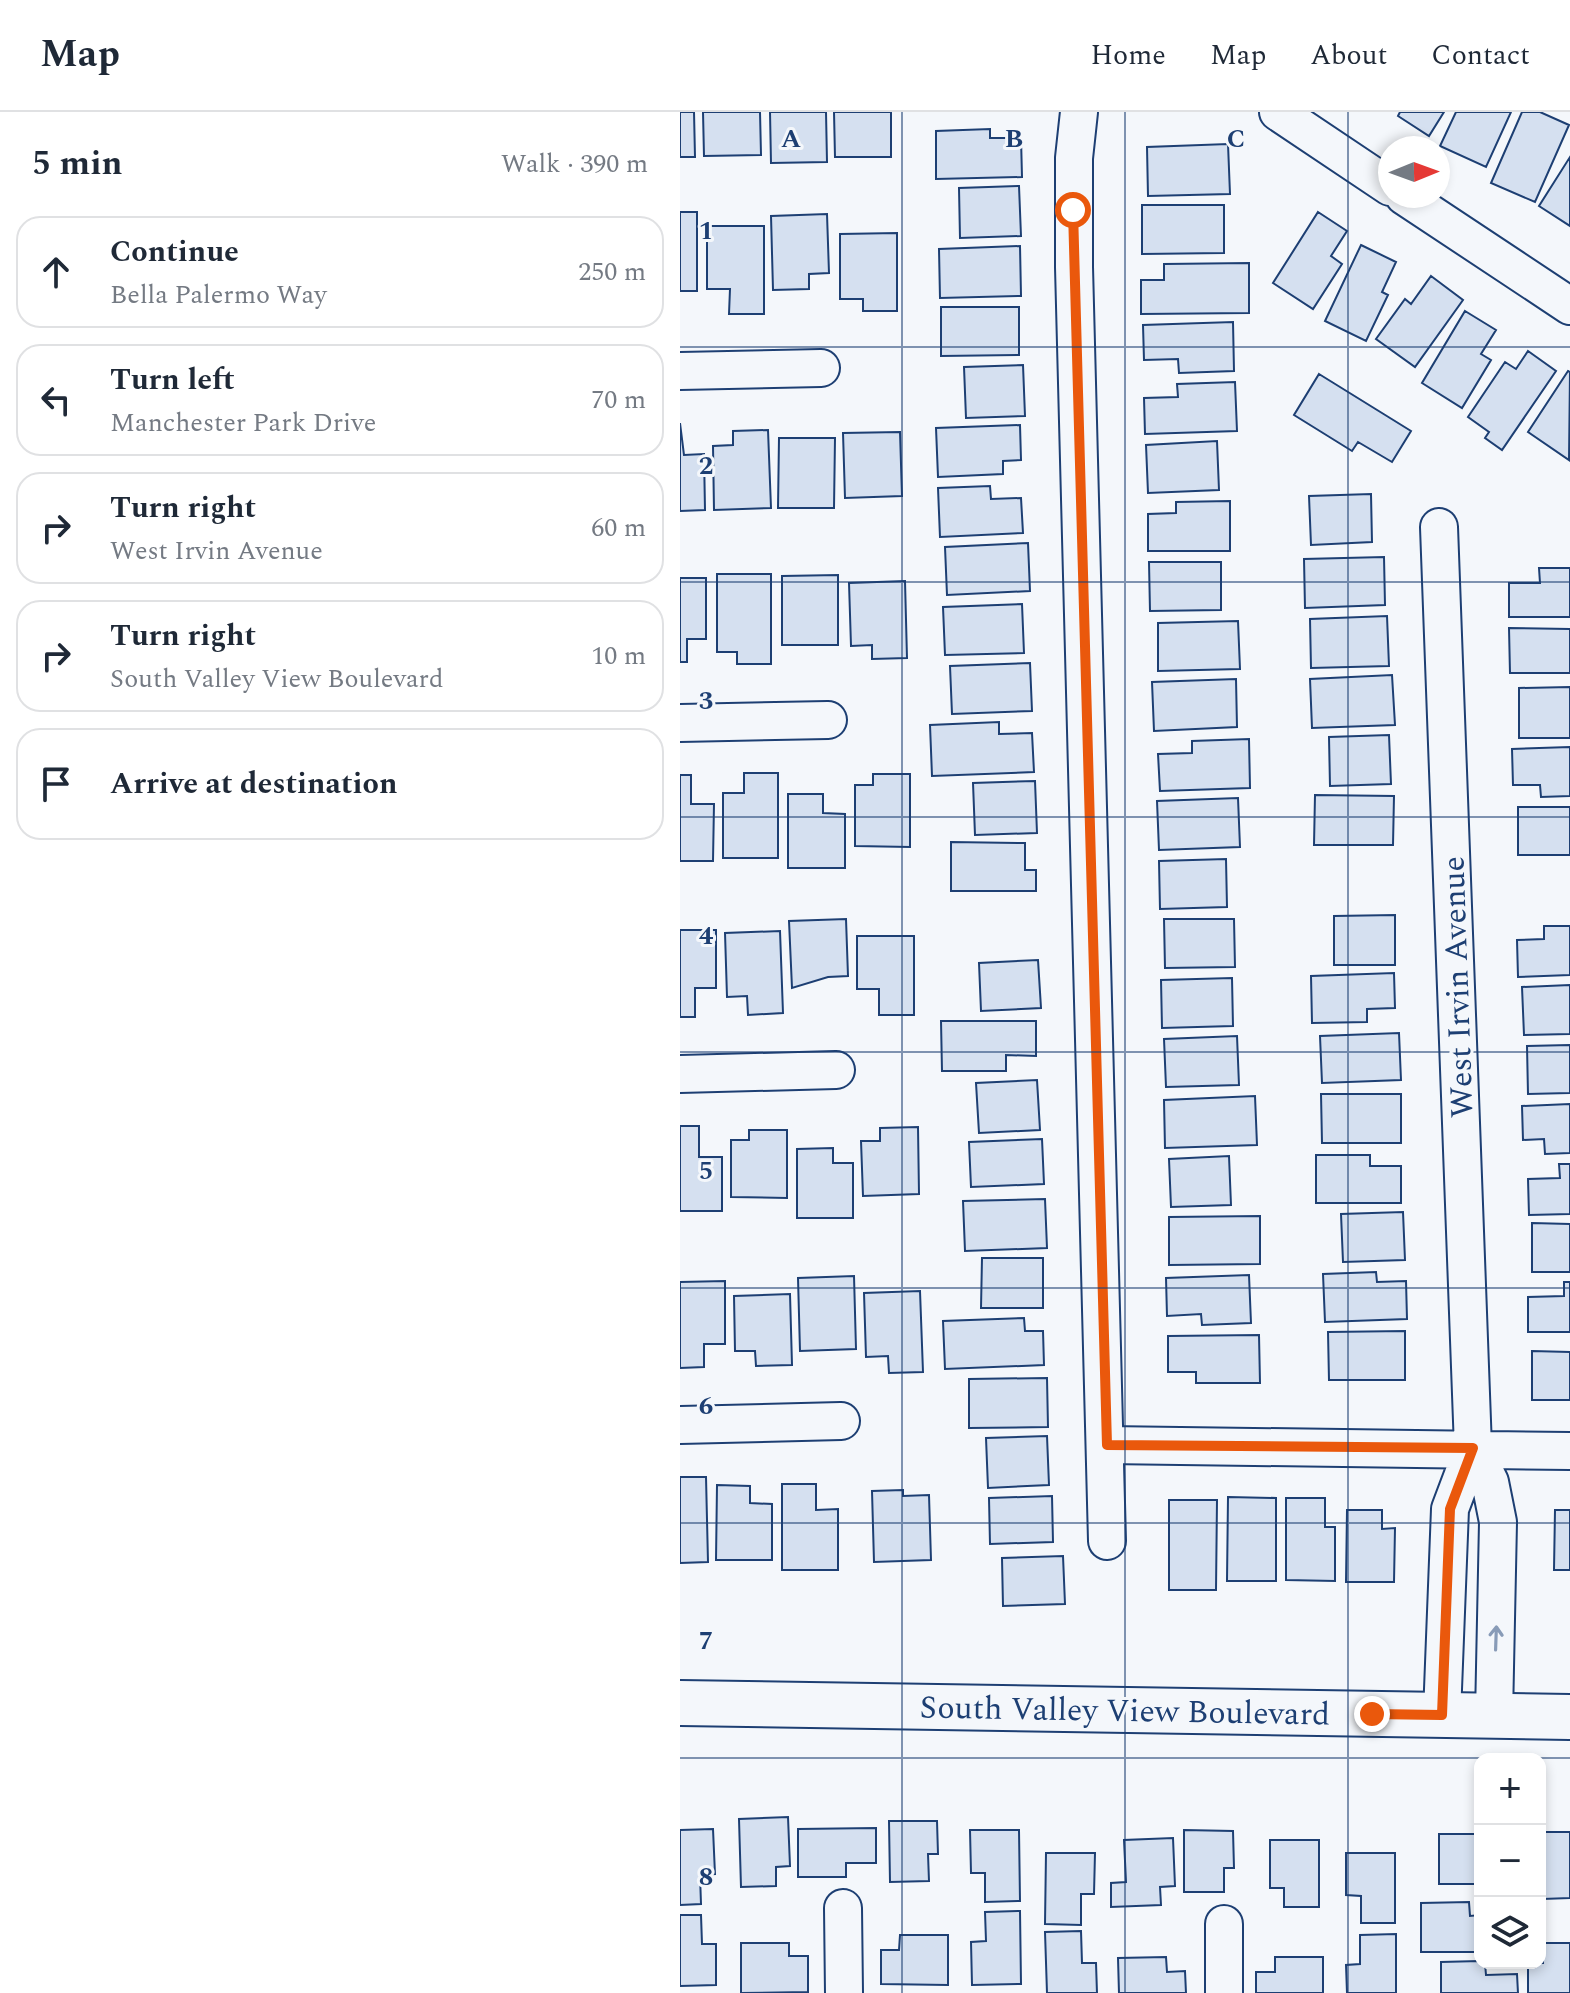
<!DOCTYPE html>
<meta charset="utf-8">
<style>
:root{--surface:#fff;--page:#f2f2f3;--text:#1f2937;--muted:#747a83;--line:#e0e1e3}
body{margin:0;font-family:Spectral,serif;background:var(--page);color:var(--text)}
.controls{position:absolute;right:24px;bottom:24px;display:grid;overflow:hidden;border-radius:16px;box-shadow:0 4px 12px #0003}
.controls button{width:72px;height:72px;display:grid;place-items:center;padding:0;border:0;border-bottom:2px solid var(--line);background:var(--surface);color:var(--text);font:40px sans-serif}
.compass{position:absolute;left:698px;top:24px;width:72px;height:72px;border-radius:50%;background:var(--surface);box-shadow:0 4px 12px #0003;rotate:89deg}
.stop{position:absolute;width:24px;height:24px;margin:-18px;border:6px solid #ea580c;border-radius:50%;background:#fff}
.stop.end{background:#ea580c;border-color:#fff;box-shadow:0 2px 8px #0008}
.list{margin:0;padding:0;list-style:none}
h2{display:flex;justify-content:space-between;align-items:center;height:104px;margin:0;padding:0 32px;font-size:34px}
h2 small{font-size:26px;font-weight:400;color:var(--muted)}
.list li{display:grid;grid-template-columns:52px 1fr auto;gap:24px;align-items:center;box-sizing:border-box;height:112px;margin:0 16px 16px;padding:0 16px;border:2px solid var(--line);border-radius:24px}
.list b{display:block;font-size:30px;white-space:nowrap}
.list p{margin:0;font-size:26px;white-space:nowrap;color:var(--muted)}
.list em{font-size:26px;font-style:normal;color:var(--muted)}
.icon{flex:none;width:44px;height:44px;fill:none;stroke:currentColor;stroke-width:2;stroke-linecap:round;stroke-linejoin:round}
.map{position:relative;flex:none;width:890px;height:1881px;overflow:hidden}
header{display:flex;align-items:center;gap:48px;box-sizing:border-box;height:112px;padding:0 40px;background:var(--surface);border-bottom:2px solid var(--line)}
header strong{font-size:38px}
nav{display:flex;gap:44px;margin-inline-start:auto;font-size:28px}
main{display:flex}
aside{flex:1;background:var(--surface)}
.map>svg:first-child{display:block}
</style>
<header>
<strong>Map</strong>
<nav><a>Home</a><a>Map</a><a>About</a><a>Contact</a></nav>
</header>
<main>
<aside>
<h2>5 min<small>Walk · 390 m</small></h2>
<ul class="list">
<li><svg class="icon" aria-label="ahead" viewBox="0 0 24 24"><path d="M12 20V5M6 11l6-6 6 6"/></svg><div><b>Continue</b><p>Bella Palermo Way</p></div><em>250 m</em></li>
<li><svg class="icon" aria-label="left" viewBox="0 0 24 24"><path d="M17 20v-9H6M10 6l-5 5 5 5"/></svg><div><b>Turn left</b><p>Manchester Park Drive</p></div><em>70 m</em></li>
<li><svg class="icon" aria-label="right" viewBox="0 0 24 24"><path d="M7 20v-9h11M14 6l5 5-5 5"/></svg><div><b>Turn right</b><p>West Irvin Avenue</p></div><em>60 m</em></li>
<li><svg class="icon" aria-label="right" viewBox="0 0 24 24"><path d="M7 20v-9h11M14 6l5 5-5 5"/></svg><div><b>Turn right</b><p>South Valley View Boulevard</p></div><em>10 m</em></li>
<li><svg class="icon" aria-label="arrive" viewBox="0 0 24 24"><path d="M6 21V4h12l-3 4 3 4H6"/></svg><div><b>Arrive at destination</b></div></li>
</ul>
</aside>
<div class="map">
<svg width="890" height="1881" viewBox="0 0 890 1881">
<rect width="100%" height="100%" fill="#f4f7fb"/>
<!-- building -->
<path fill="#d5e0f0" stroke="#1d3f73" stroke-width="2" d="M 0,0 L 14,0 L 15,45 L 0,45 Z
M 23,0 L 80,0 L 81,43 L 24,44 Z
M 90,0 L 146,0 L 147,50 L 91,51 Z
M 154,0 L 211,0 L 211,45 L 155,45 Z
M 720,0 L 764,0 L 749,24 L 718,4 Z
M 776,0 L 831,0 L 806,55 L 760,34 Z
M 842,0 L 860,0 L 889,13 L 855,90 L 811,71 Z
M 310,17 L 310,26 L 341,26 L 342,65 L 256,67 L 256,19 Z
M 548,32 L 550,82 L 468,84 L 467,35 Z
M 890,45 L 890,114 L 859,94 Z
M 339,74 L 341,124 L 280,126 L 279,76 Z
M 462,93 L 544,93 L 544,141 L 462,142 Z
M 0,100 L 17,100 L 17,179 L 0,179 Z
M 638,100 L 667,119 L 651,144 L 662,152 L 633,197 L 593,171 Z
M 147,102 L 149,161 L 129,162 L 129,177 L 93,178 L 91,104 Z
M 27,114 L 84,114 L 84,202 L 49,202 L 50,177 L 27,177 Z
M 217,121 L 217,199 L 183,199 L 183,187 L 160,187 L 160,122 Z
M 681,133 L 716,150 L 702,180 L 708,183 L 686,229 L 645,209 Z
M 340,134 L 341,184 L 260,186 L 259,137 Z
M 569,151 L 569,201 L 461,202 L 461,168 L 484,168 L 484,152 Z
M 751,164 L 783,188 L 735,255 L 696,227 L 725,187 L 731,192 Z
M 261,195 L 339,195 L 339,243 L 261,244 Z
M 785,199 L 816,218 L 801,242 L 811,248 L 782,296 L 742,271 Z
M 553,210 L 554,259 L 499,261 L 498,247 L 464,248 L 463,213 Z
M 848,239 L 876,259 L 822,338 L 805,326 L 809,320 L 788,305 L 825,250 L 836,257 Z
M 343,253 L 345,304 L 286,306 L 284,255 Z
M 888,259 L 890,260 L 889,348 L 848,320 Z
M 639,262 L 731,319 L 712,350 L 678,330 L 672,339 L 614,303 Z
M 555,270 L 557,319 L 465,322 L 464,286 L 498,285 L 497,272 Z
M 0,311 L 4,343 L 24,342 L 25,398 L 0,399 Z
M 340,313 L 341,348 L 323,349 L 323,362 L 258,365 L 256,316 Z
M 88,318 L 91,396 L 34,398 L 33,334 L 53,333 L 53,319 Z
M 220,320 L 222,384 L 165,386 L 163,321 Z
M 99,326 L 155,326 L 154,396 L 98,396 Z
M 537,329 L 539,378 L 468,381 L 466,333 Z
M 310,374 L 311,387 L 341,386 L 343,421 L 260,425 L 258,376 Z
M 691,382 L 692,430 L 631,433 L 629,384 Z
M 550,389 L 550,439 L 468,439 L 468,402 L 496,401 L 496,390 Z
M 348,431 L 350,479 L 267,483 L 265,435 Z
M 704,445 L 705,493 L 625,496 L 624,447 Z
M 469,450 L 541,450 L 541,498 L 470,499 Z
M 859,456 L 890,456 L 890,505 L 829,505 L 829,471 L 860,471 Z
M 37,462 L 91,462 L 91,552 L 57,552 L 57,540 L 37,540 Z
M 158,463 L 158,533 L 102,533 L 102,464 Z
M 0,466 L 26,466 L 26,527 L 7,527 L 7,550 L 0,550 Z
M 225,469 L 227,546 L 192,547 L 192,533 L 171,534 L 169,471 Z
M 342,492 L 344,541 L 265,543 L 263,495 Z
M 707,504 L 709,554 L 631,556 L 630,507 Z
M 558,509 L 560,557 L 478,559 L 478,511 Z
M 829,516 L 890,517 L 890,561 L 830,561 Z
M 350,551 L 352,599 L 272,602 L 270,554 Z
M 712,563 L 715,613 L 632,616 L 630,567 Z
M 556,567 L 557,615 L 474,619 L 472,570 Z
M 890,575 L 890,626 L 839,626 L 839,576 Z
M 319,610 L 319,622 L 352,621 L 354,660 L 252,664 L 250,613 Z
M 709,623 L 711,672 L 650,674 L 649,625 Z
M 569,627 L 570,676 L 480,679 L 478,642 L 512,641 L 512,629 Z
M 890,635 L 890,684 L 861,685 L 860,673 L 833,673 L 832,637 Z
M 64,661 L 98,661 L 98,746 L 43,746 L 43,681 L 64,681 Z
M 193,662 L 230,662 L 230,735 L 175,734 L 175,673 L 193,673 Z
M 0,663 L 11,663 L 11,692 L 34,692 L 33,749 L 0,749 Z
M 355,669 L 357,721 L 295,723 L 293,671 Z
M 108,682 L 143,682 L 143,701 L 165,702 L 165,756 L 108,756 Z
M 635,683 L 714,684 L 713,733 L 634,733 Z
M 558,686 L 560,735 L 479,738 L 477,689 Z
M 838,695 L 890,695 L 890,743 L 838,743 Z
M 271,730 L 345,731 L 345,758 L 356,758 L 356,779 L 271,779 Z
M 546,747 L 547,795 L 480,797 L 479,749 Z
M 715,803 L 715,853 L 654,853 L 654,804 Z
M 166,807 L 168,864 L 148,865 L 112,876 L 109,809 Z
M 484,807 L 554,807 L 555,855 L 485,856 Z
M 864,814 L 890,814 L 890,863 L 838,865 L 837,828 L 864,827 Z
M 0,818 L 36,818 L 36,876 L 15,876 L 15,905 L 0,905 Z
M 100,819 L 103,901 L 68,903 L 67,884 L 47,885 L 45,821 Z
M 177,824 L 234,824 L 234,903 L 199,903 L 199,877 L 177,877 Z
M 358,848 L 361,896 L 301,899 L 299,851 Z
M 714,861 L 715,896 L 687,897 L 687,910 L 632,911 L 631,864 Z
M 552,866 L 553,914 L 482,916 L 481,868 Z
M 890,873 L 890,922 L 844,923 L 842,875 Z
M 261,909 L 356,909 L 356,944 L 326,943 L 326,959 L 262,959 Z
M 719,921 L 721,968 L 642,971 L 640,924 Z
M 557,924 L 559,973 L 486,975 L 484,927 Z
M 890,933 L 890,981 L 848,982 L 847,934 Z
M 357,968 L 360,1018 L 299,1021 L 296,971 Z
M 641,982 L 721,982 L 721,1031 L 642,1031 Z
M 575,984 L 577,1033 L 485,1036 L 484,988 Z
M 890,992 L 890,1041 L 865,1042 L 864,1027 L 843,1028 L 842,994 Z
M 0,1014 L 19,1014 L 19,1045 L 42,1045 L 42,1099 L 0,1099 Z
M 238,1015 L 239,1082 L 183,1084 L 181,1029 L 200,1029 L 200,1016 Z
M 69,1018 L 107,1018 L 107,1086 L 51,1085 L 51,1028 L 69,1028 Z
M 362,1027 L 364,1072 L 291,1075 L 289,1030 Z
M 153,1036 L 153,1051 L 173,1051 L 173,1106 L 117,1106 L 117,1037 Z
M 636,1043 L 690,1043 L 690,1054 L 721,1054 L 721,1091 L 636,1091 Z
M 549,1044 L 551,1093 L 491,1095 L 489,1047 Z
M 879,1052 L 890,1052 L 890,1102 L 849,1103 L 848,1067 L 880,1066 Z
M 365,1087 L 367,1136 L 285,1139 L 283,1089 Z
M 723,1100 L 725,1148 L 663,1150 L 661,1102 Z
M 580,1104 L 580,1152 L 489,1153 L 489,1105 Z
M 852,1111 L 890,1112 L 890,1160 L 852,1160 Z
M 302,1146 L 363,1146 L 363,1196 L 301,1196 Z
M 696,1160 L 697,1170 L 726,1169 L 727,1207 L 645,1210 L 643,1162 Z
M 569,1163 L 571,1211 L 522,1213 L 521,1202 L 487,1204 L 486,1166 Z
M 174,1164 L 176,1237 L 120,1239 L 118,1166 Z
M 45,1169 L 45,1232 L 24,1232 L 24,1255 L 0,1256 L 0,1170 Z
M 884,1170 L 890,1170 L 890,1220 L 848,1220 L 848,1185 L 884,1184 Z
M 240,1179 L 243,1260 L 209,1261 L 208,1244 L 186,1245 L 184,1181 Z
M 110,1182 L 112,1253 L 76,1254 L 75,1239 L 55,1239 L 54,1184 Z
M 344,1206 L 345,1219 L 363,1219 L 364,1253 L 265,1257 L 263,1209 Z
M 725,1219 L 725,1268 L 649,1268 L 648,1220 Z
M 579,1223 L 580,1271 L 516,1271 L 516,1260 L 488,1260 L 488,1224 Z
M 852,1239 L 890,1240 L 890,1288 L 852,1288 Z
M 367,1266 L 368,1315 L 289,1316 L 289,1267 Z
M 367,1324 L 369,1373 L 308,1376 L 306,1326 Z
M 0,1365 L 26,1365 L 28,1450 L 0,1451 Z
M 102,1372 L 136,1372 L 136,1398 L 158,1397 L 158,1458 L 102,1458 Z
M 37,1373 L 70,1374 L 70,1391 L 92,1392 L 92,1448 L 36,1448 Z
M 223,1378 L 223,1384 L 249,1383 L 251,1448 L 194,1450 L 192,1379 Z
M 372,1384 L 373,1430 L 310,1432 L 309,1386 Z
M 548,1385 L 596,1386 L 596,1469 L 547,1469 Z
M 606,1386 L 645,1386 L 645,1415 L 655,1415 L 655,1469 L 606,1468 Z
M 489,1388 L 537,1388 L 536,1478 L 489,1478 Z
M 667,1398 L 702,1398 L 702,1417 L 715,1416 L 714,1470 L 666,1470 Z
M 875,1398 L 890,1398 L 890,1458 L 874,1458 Z
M 383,1444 L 385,1492 L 323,1494 L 322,1446 Z
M 108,1705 L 110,1754 L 96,1755 L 96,1774 L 61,1775 L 59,1707 Z
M 209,1709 L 257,1709 L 258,1742 L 248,1742 L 249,1769 L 210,1770 Z
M 196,1716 L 196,1751 L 166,1751 L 166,1765 L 118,1765 L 118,1717 Z
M 33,1717 L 35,1762 L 20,1763 L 21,1792 L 0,1793 L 0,1718 Z
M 290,1718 L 339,1718 L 340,1789 L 305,1790 L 305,1761 L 291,1761 Z
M 504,1718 L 553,1719 L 554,1756 L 544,1756 L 544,1780 L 504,1780 Z
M 860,1720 L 890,1720 L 890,1786 L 863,1787 Z
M 759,1722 L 800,1722 L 800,1772 L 759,1772 Z
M 493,1726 L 495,1774 L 480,1775 L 481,1793 L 431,1795 L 431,1771 L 446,1770 L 444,1728 Z
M 590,1728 L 639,1728 L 639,1795 L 604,1795 L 604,1776 L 590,1776 Z
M 366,1741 L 415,1741 L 414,1782 L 401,1782 L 401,1813 L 365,1812 Z
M 666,1741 L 715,1741 L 715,1811 L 681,1811 L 681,1784 L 666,1783 Z
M 789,1790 L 790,1804 L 800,1803 L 800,1840 L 741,1840 L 741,1791 Z
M 340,1799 L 341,1872 L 292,1873 L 291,1830 L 306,1829 L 305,1800 Z
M 0,1803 L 21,1803 L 22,1832 L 36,1832 L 36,1873 L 0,1874 Z
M 401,1819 L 402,1851 L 416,1851 L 417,1881 L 367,1881 L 365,1820 Z
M 716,1822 L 716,1881 L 667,1881 L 666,1853 L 680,1852 L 680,1823 Z
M 220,1823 L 268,1823 L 268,1873 L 201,1872 L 201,1838 L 219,1838 Z
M 61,1831 L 109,1831 L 109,1844 L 128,1844 L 128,1880 L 61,1881 Z
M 863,1831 L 890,1831 L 890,1881 L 848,1881 L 848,1851 L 863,1851 Z
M 486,1845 L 487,1860 L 505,1859 L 506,1881 L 439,1881 L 438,1846 Z
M 595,1845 L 643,1845 L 643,1881 L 576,1881 L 576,1860 L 595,1860 Z
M 800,1849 L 805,1851 L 806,1863 L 837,1862 L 838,1881 L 761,1881 L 761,1850 Z"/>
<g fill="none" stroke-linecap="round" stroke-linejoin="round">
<defs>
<path id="minor" d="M 399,0 L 394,46 L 394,155 L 427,1429
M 598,0 L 710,75
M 724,84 L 890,194
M 0,259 L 141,256
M 759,415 L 793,1336 L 810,1370 L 818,1410 L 814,1604
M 0,611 L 148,608
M 0,962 L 156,958
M 0,1313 L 161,1309
M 427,1333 L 890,1339
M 762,1603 L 770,1397 L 793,1336
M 163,1796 L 164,1881
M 544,1812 L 544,1881"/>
<path id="major" d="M 0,1591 L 890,1605"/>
</defs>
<!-- minor casing -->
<use href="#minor" stroke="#1d3f73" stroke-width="40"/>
<!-- major casing -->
<use href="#major" stroke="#1d3f73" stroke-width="48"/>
<!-- minor -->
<use href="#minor" stroke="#f4f7fb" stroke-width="36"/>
<!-- major -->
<use href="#major" stroke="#f4f7fb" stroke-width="44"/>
</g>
<!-- one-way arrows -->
<defs><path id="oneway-shaft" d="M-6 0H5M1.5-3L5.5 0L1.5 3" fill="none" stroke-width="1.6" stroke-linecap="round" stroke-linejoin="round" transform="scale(2)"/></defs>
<use stroke="#889bb7" href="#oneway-shaft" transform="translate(816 1526) rotate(-88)"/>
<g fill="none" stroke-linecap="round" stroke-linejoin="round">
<!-- route -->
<path stroke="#ea580c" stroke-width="10" d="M 393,98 L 427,1333 L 793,1336 L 770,1397 L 762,1603 L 692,1602"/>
</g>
<!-- grid -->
<path fill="none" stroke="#1d3f73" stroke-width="2" stroke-opacity="0.55" d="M 222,0 L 222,1881M 445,0 L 445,1881M 668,0 L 668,1881M 0,235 L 890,235M 0,470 L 890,470M 0,705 L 890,705M 0,940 L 890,940M 0,1176 L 890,1176M 0,1411 L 890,1411M 0,1646 L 890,1646"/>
<g text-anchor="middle" stroke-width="6" stroke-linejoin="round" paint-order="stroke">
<!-- street labels -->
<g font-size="32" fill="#1d3f73" stroke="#f4f7fb">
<text transform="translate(777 875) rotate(-92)" y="11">West Irvin Avenue</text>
<text transform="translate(445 1598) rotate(1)" y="11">South Valley View Boulevard</text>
</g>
</g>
<g font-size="26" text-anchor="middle" font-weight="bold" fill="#1d3f73" stroke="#f4f7fb" stroke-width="6" stroke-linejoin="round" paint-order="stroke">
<text x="111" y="35">A</text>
<text x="334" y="35">B</text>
<text x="556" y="35">C</text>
<text x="26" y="127">1</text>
<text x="26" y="362">2</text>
<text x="26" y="597">3</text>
<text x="26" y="832">4</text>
<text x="26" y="1067">5</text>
<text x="26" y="1302">6</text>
<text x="26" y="1537">7</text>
<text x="26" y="1773">8</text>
</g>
</svg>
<div class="controls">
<button>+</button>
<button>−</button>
<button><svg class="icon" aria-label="layers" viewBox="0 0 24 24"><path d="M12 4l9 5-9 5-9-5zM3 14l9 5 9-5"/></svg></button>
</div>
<svg class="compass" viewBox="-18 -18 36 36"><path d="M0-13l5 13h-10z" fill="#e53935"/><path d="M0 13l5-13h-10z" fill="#747a83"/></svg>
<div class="stop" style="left:393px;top:98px"></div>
<div class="stop end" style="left:692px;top:1602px"></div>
</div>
</main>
